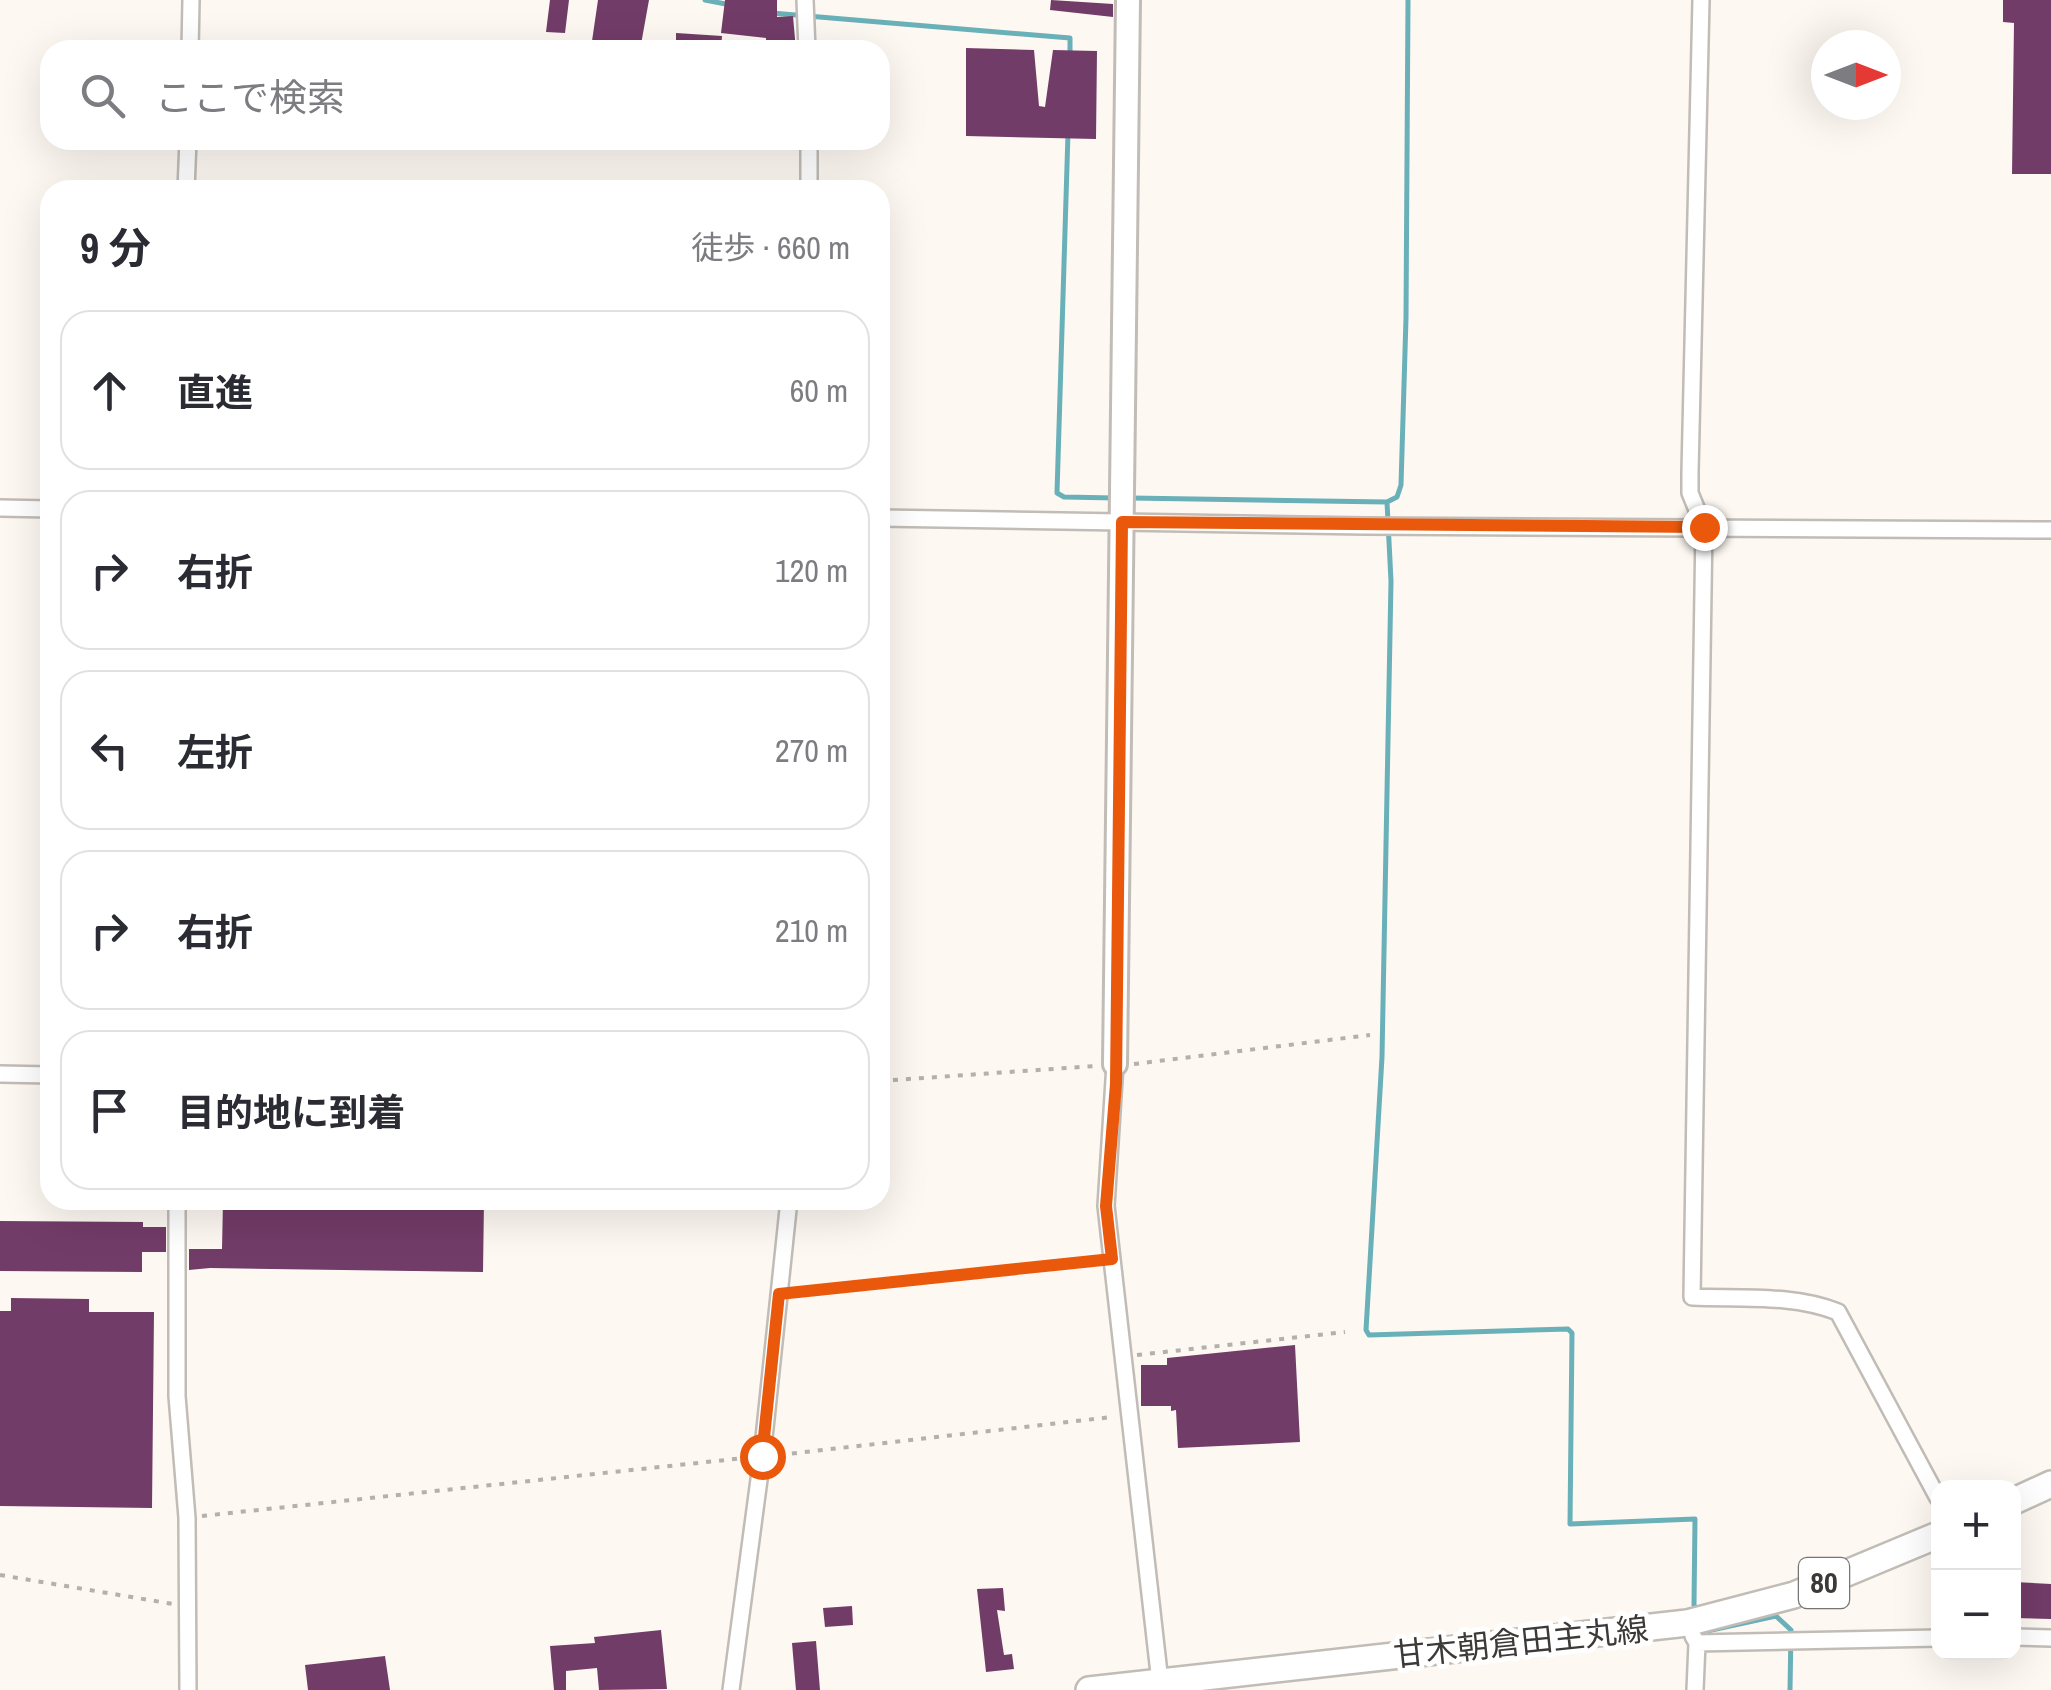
<!DOCTYPE html>
<html lang="ja">
<meta charset="utf-8">
<style>
:root{--surface:#fff;--page:#f7f7f7;--text:#2b2b33;--muted:#7c7c81;--line:#e1e1e2}
body{margin:0;font-family:"Archivo Narrow","Noto Sans JP",sans-serif;background:var(--page);color:var(--text)}
.controls{position:absolute;right:30px;bottom:30px;display:grid;overflow:hidden;border-radius:20px;box-shadow:0 10px 40px #0002}
.controls button{width:90px;height:90px;display:grid;place-items:center;padding:0;border:0;border-bottom:2px solid var(--line);background:var(--surface);color:var(--text);font:50px sans-serif}
.compass{position:absolute;left:1811px;top:30px;width:90px;height:90px;border-radius:50%;background:var(--surface);box-shadow:0 10px 40px #0002;rotate:90deg}
.stop{position:absolute;width:30px;height:30px;margin:-22px;border:8px solid #ea580c;border-radius:50%;background:#fff}
.stop.end{background:#ea580c;border-color:#fff;box-shadow:0 2px 10px #0008}
.list{margin:0;padding:0;list-style:none}
h2{display:flex;justify-content:space-between;align-items:center;height:130px;margin:0;padding:0 40px;font-size:42px}
h2 small{font-size:32px;font-weight:400;color:var(--muted)}
.list li{display:grid;grid-template-columns:65px 1fr auto;gap:30px;align-items:center;box-sizing:border-box;height:160px;margin:0 20px 20px;padding:0 20px;border:2px solid var(--line);border-radius:30px}
.list b{display:block;font-size:38px;white-space:nowrap}
.list em{font-size:32px;font-style:normal;color:var(--muted)}
.icon{flex:none;width:55px;height:55px;fill:none;stroke:currentColor;stroke-width:2;stroke-linecap:round;stroke-linejoin:round}
.map{position:relative;flex:none;width:2051px;height:1690px;overflow:hidden}
.search{position:absolute;background:var(--surface);box-shadow:0 10px 40px #0002;left:40px;top:40px;width:850px;height:110px;display:flex;align-items:center;gap:25px;box-sizing:border-box;padding:0 35px;border-radius:30px;color:var(--muted);font-size:38px}
.panel{position:absolute;background:var(--surface);box-shadow:0 10px 40px #0002;left:40px;top:180px;width:850px;height:1030px;border-radius:30px}
.map>svg:first-child{display:block}
</style>
<div class="map">
<svg width="2051" height="1690" viewBox="0 0 2051 1690">
<rect width="100%" height="100%" fill="#fdf8f2"/>
<g fill="none" stroke-linecap="round" stroke-linejoin="round">
<!-- stream -->
<path stroke="#6ab0b9" stroke-width="5" d="M 705,0 L 731,5
M 772,13 L 1070,38 L 1070,57
M 1068,133 L 1057,493 L 1064,497 L 1115,498
M 1131,498 L 1387,502 L 1397,497 L 1401,485 L 1406,318 L 1408,0
M 1387,502 L 1391,581 L 1382,1057 L 1366,1330 L 1369,1335 L 1568,1329 L 1572,1333 L 1570,1524 L 1695,1519 L 1694,1605 L 1699,1614
M 1705,1628 L 1707,1631 L 1776,1616 L 1791,1630 L 1790,1690"/>
</g>
<!-- building -->
<path fill="#723c68" d="M 550,0 L 569,0 L 565,33 L 546,32 Z
M 598,0 L 649,0 L 640,50 L 592,41 Z
M 725,0 L 777,0 L 777,17 L 793,16 L 796,50 L 766,50 L 766,38 L 721,33 Z
M 1051,0 L 1113,4 L 1113,17 L 1050,10 Z
M 2003,0 L 2051,0 L 2051,174 L 2012,174 L 2014,23 L 2003,22 Z
M 676,33 L 722,36 L 721,50 L 676,50 Z
M 966,48 L 1034,50 L 1039,106 L 1045,107 L 1053,50 L 1097,51 L 1096,139 L 966,136 Z
M 223,1200 L 484,1200 L 483,1272 L 210,1268 L 189,1270 L 189,1249 L 222,1249 Z
M 0,1221 L 143,1222 L 143,1227 L 166,1227 L 166,1252 L 142,1252 L 142,1272 L 0,1271 Z
M 11,1298 L 89,1299 L 89,1312 L 154,1312 L 152,1508 L 0,1506 L 0,1311 L 11,1311 Z
M 1295,1345 L 1300,1442 L 1178,1448 L 1176,1410 L 1171,1411 L 1171,1406 L 1141,1406 L 1141,1365 L 1167,1365 L 1167,1358 Z
M 2014,1582 L 2051,1584 L 2051,1619 L 2014,1618 Z
M 1003,1588 L 1005,1611 L 997,1610 L 1004,1655 L 1012,1654 L 1014,1669 L 986,1672 L 977,1589 Z
M 852,1606 L 853,1625 L 825,1627 L 823,1608 Z
M 661,1630 L 667,1689 L 599,1690 L 597,1668 L 566,1671 L 566,1690 L 554,1690 L 550,1646 L 595,1643 L 594,1637 Z
M 816,1641 L 820,1690 L 796,1690 L 792,1643 Z
M 385,1656 L 390,1690 L 308,1690 L 305,1665 Z"/>
<g fill="none" stroke-linecap="round" stroke-linejoin="round">
<defs>
<path id="street" d="M 805,0 L 807,50
M 1701,0 L 1690,472 L 1690,493 L 1704,527 L 1692,1297 C 1740,1299 1793,1294 1838,1312 L 1938,1498
M 190,50 L 191,0
M 186,190 L 188,140
M 809,190 L 809,140
M 0,508 L 50,509
M 880,518 L 1365,526 L 2051,530
M 1115,1064 L 1106,1206 L 1160,1682
M 0,1074 L 50,1075
M 177,1200 L 177,1396 L 187,1518 L 188,1690
M 1693,1636 L 1697,1643 L 1695,1690
M 2014,1637 L 2051,1638
M 1697,1643 L 1938,1638
M 731,1690 L 762,1457 L 789,1200"/>
<path id="secondary" d="M 1115,1064 L 1128,0"/>
<path id="primary" d="M 2014,1501 L 2051,1484
M 1089,1690 L 1687,1623 L 1794,1595 L 1938,1535"/>
</defs>
<!-- street casing -->
<use href="#street" stroke="#c1bcb6" stroke-width="20"/>
<!-- secondary casing -->
<use href="#secondary" stroke="#c1bcb6" stroke-width="28"/>
<!-- primary casing -->
<use href="#primary" stroke="#c1bcb6" stroke-width="30"/>
<!-- path -->
<path stroke="#b4b0ac" stroke-width="4" stroke-dasharray="5 8" stroke-linecap="butt" d="M 1134,1064 L 1370,1035
M 880,1081 L 1095,1066
M 794,1292 L 1097,1260
M 1137,1355 L 1345,1332
M 779,1455 L 1112,1417
M 202,1516 L 744,1458
M 0,1575 L 173,1604"/>
<!-- street -->
<use href="#street" stroke="#fff" stroke-width="15"/>
<!-- secondary -->
<use href="#secondary" stroke="#fff" stroke-width="22"/>
<!-- primary -->
<use href="#primary" stroke="#fff" stroke-width="25"/>
</g>
<g fill="none" stroke-linecap="round" stroke-linejoin="round">
<!-- route -->
<path stroke="#ea580c" stroke-width="12" d="M 762,1456 L 779,1294 L 1112,1259 L 1106,1206 L 1116,1084 L 1122,522 L 1704,527"/>
</g>
<g text-anchor="middle" stroke-width="10" stroke-linejoin="round" paint-order="stroke">
<!-- shield labels -->
<rect fill="#fff" stroke="#767574" stroke-width="2.5" x="1799" y="1558" width="50" height="50" rx="8"/>
<g font-size="30" font-weight="bold" fill="#3c3a38">
<text x="1824" y="1593">80</text>
</g>
<!-- street labels -->
<g font-size="32" fill="#3c3a38" stroke="#fff">
<text transform="translate(1521 1642) rotate(-6)" y="11">甘木朝倉田主丸線</text>
</g>
</g>
</svg>
<div class="controls">
<button>+</button>
<button>−</button>
</div>
<svg class="compass" viewBox="-18 -18 36 36"><path d="M0-13l5 13h-10z" fill="#e53935"/><path d="M0 13l5-13h-10z" fill="#7c7c81"/></svg>
<div class="stop" style="left:762px;top:1456px"></div>
<div class="stop end" style="left:1704px;top:527px"></div>
<div class="search"><svg class="icon" aria-label="search" viewBox="0 0 24 24"><circle cx="10" cy="10" r="6"/><path d="M15 15l6 6"/></svg>ここで検索</div>
<section class="panel">
<h2>9 分<small>徒歩 · 660 m</small></h2>
<ul class="list">
<li><svg class="icon" aria-label="ahead" viewBox="0 0 24 24"><path d="M12 20V5M6 11l6-6 6 6"/></svg><div><b>直進</b></div><em>60 m</em></li>
<li><svg class="icon" aria-label="right" viewBox="0 0 24 24"><path d="M7 20v-9h11M14 6l5 5-5 5"/></svg><div><b>右折</b></div><em>120 m</em></li>
<li><svg class="icon" aria-label="left" viewBox="0 0 24 24"><path d="M17 20v-9H6M10 6l-5 5 5 5"/></svg><div><b>左折</b></div><em>270 m</em></li>
<li><svg class="icon" aria-label="right" viewBox="0 0 24 24"><path d="M7 20v-9h11M14 6l5 5-5 5"/></svg><div><b>右折</b></div><em>210 m</em></li>
<li><svg class="icon" aria-label="arrive" viewBox="0 0 24 24"><path d="M6 21V4h12l-3 4 3 4H6"/></svg><div><b>目的地に到着</b></div></li>
</ul>
</section>
</div>
